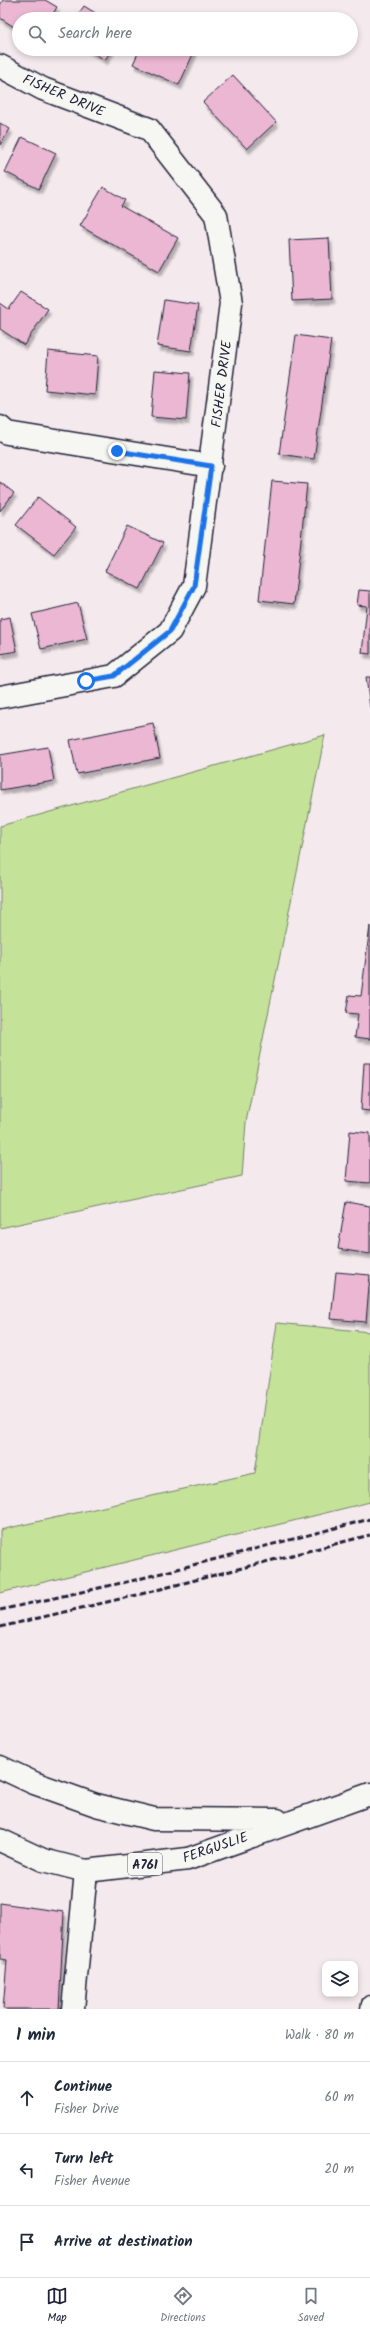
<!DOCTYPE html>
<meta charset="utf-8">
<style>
:root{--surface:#fff;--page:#f2f2f3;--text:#1f2937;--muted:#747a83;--line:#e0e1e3;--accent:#22223b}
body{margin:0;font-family:Kalam,sans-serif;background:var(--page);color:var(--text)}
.controls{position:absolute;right:12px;bottom:12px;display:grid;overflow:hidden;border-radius:8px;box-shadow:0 2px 6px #0003}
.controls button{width:36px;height:36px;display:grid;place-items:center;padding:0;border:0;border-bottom:1px solid var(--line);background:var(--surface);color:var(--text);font:20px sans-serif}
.stop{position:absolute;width:12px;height:12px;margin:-9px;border:3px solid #1a73e8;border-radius:50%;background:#fff}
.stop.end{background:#1a73e8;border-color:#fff;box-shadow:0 1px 4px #0008}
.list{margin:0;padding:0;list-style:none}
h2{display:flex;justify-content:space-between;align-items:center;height:52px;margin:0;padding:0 16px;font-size:17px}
h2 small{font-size:13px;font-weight:400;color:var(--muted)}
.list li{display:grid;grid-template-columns:26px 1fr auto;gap:12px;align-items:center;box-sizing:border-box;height:72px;padding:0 16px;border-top:1px solid var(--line)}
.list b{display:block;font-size:15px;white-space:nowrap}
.list p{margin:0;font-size:13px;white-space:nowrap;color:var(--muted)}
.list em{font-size:13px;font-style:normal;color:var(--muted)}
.icon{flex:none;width:22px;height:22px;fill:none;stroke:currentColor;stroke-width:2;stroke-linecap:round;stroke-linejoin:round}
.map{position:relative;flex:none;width:370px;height:2009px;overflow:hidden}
.search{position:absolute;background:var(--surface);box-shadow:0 2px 6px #0003;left:12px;right:12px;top:12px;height:44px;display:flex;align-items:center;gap:10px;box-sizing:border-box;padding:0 14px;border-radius:22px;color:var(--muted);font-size:15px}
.sheet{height:268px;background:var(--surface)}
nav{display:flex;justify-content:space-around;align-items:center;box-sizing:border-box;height:56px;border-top:1px solid var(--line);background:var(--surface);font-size:11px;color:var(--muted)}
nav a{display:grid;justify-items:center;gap:2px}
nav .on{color:var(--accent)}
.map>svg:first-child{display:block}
</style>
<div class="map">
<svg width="370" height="2009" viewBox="0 0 370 2009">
<defs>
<filter id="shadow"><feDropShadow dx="2.5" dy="4.5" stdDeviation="1" flood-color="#0004"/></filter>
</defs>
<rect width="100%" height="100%" fill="#f4e9ec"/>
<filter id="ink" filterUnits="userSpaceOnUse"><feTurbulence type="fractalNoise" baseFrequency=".025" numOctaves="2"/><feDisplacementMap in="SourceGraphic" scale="8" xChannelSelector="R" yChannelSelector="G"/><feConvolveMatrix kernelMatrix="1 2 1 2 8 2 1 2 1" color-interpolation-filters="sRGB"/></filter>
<g filter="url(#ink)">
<!-- green -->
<path fill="#c5e299" stroke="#74826a" d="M 325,735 L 246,1122 L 242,1176 L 0,1228 L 0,826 Z
M 277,1323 L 370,1332 L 370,1502 L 0,1593 L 0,1530 L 255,1473 Z"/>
<!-- building -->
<path fill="#ebb7d3" stroke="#22223b" filter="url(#shadow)" d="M 3,0 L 45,0 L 57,7 L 50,19 L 19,19 L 19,30 L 0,18 L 0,5 Z
M 84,6 L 105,19 L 75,19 Z
M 87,49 L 112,49 L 105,60 Z
M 140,49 L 193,49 L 195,50 L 179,85 L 133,64 Z
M 233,75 L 276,122 L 247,149 L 203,102 Z
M 0,123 L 10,129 L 0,145 Z
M 22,137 L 56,153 L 39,189 L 5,172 Z
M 103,187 L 125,200 L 121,206 L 178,238 L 159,271 L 80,226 Z
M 329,238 L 332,299 L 292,301 L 289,240 Z
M 21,292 L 48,309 L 24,345 L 0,329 L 0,303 L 9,309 Z
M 164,300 L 198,305 L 191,351 L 157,346 Z
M 296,335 L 331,340 L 314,459 L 279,454 Z
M 48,351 L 98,356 L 95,395 L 45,390 Z
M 155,370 L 190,373 L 186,420 L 151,417 Z
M 272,481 L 307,484 L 294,604 L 259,600 Z
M 0,482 L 14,493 L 0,511 Z
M 38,497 L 76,527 L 54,554 L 16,525 Z
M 127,526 L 163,543 L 140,589 L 105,571 Z
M 359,590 L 370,591 L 370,654 L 362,653 L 367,606 L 357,605 Z
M 78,603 L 87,639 L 41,649 L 32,614 Z
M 10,617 L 17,651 L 0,654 L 0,619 Z
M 366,677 L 370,677 L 370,707 Z
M 153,723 L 160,758 L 77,774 L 70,740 Z
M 48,747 L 54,781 L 0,790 L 0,755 Z
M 370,926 L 370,1039 L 355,1037 L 358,1014 L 346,1013 L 349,995 L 361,996 Z
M 364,1063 L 370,1063 L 370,1111 L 361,1110 Z
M 350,1131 L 370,1133 L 370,1183 L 346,1181 Z
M 346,1202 L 370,1206 L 370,1254 L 338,1249 Z
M 336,1272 L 370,1275 L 366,1322 L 331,1319 Z
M 0,1903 L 64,1912 L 59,2009 L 3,2009 L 7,1960 L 0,1959 Z"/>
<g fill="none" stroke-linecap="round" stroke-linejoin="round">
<defs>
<path id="lane" d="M 369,2009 L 370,2004"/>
<path id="street" d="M 0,66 L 43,89 L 149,129 L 216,215 L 231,303 L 194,586 L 170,631 L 114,676 L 0,697
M 0,427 L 7,433 L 211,466
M 73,2009 L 86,1871"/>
<path id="primary" d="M 0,1767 L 34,1783 L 96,1805 L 154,1819 L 277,1820
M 0,1840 L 43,1860 L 86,1871 L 188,1859 L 370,1794"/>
</defs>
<!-- lane casing -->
<use href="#lane" stroke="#22223b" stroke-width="19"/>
<!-- street casing -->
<use href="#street" stroke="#22223b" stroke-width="25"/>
<!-- primary casing -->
<use href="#primary" stroke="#22223b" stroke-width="25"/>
<!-- lane -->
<use href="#lane" stroke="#f6f6f2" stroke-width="16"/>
<!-- street -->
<use href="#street" stroke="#f6f6f2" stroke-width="22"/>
<!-- primary -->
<use href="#primary" stroke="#f6f6f2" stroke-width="22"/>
<!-- rail -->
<path stroke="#22223b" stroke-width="3" stroke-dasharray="6 3" stroke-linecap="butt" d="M 0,1610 L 135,1580 L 370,1519
M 0,1627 L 137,1595 L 370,1535"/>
</g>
</g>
<g fill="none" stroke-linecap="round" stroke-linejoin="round" filter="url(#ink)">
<!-- route -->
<path stroke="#1a73e8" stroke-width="5" d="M 86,681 L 114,676 L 170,631 L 194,586 L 211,466 L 117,451"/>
</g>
<g text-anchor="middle" stroke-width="4" stroke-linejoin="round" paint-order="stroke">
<!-- shield labels -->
<rect fill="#f6f6f2" stroke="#626272" stroke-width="1" x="128" y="1853" width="34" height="22" rx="3"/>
<g font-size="13" font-weight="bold" fill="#22223b">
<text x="145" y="1869">A761</text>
</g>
<!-- street labels -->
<g font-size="14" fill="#22223b" stroke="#f6f6f2">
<text transform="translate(64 95) rotate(23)" y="5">FISHER DRIVE</text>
<text transform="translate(221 384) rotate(-83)" y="5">FISHER DRIVE</text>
<text transform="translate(215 1847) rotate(-19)" y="5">FERGUSLIE</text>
</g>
</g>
</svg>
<div class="controls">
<button><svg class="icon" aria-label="layers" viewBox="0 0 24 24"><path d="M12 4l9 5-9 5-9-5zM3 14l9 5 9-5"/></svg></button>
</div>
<div class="stop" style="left:86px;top:681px"></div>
<div class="stop end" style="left:117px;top:451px"></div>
<div class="search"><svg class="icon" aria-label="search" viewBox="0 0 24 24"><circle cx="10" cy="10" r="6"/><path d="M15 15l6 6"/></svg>Search here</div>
</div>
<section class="sheet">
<h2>1 min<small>Walk · 80 m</small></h2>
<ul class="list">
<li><svg class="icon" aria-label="ahead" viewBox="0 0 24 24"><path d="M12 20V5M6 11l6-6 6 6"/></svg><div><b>Continue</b><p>Fisher Drive</p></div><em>60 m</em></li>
<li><svg class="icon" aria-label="left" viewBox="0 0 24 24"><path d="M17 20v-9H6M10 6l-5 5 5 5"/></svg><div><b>Turn left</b><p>Fisher Avenue</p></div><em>20 m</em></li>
<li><svg class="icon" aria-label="arrive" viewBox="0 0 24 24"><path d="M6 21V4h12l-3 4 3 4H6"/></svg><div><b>Arrive at destination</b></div></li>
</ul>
</section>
<nav>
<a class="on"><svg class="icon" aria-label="map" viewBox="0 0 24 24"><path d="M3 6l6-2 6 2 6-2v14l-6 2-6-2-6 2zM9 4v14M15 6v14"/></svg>Map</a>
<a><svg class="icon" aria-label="directions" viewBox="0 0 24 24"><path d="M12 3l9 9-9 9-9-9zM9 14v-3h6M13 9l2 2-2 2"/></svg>Directions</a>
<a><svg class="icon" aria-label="saved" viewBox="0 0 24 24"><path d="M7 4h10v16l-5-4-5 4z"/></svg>Saved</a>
</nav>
